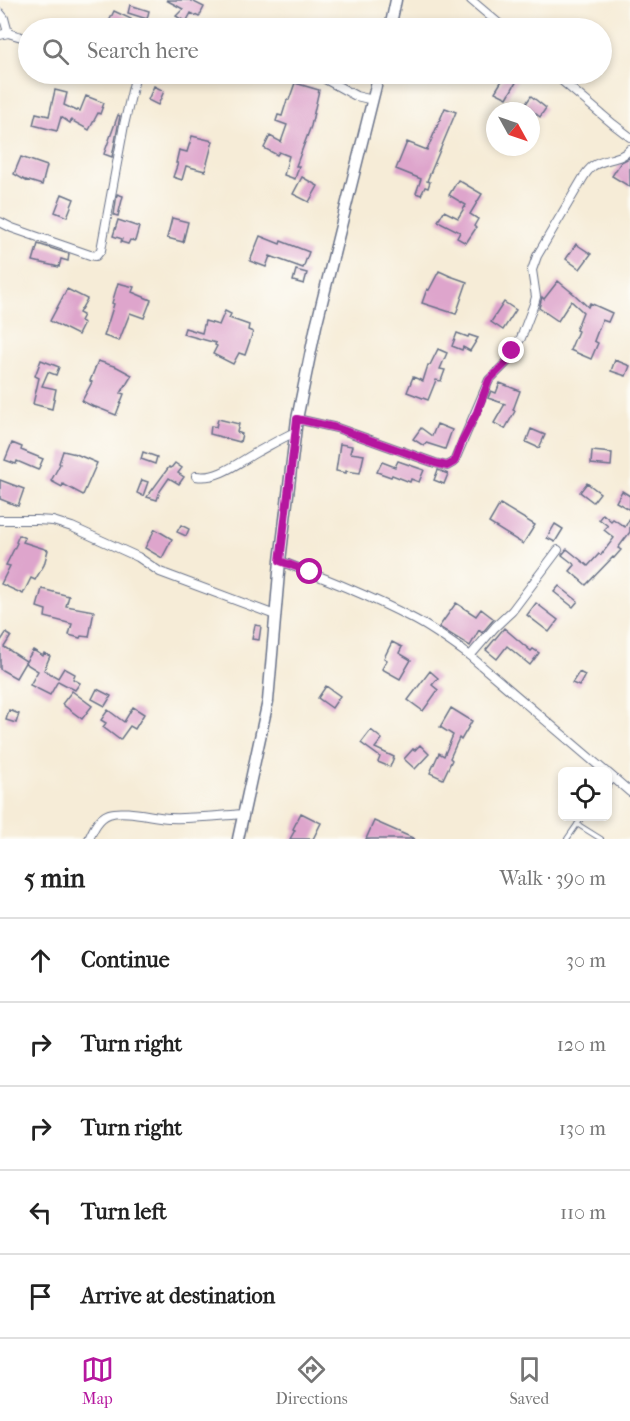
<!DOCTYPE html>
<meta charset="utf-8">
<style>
:root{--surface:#fff;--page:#f2f2f2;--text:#222;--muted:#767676;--line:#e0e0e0;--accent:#b5179e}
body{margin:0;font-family:"IM FELL French Canon",serif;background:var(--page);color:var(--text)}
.controls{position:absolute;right:18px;bottom:18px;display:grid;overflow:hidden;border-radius:9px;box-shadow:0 3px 9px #0003}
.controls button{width:54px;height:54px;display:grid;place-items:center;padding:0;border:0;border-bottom:2px solid var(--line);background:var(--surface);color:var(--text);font:30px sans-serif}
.compass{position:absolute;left:486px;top:102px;width:54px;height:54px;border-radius:50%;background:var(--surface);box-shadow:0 3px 9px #0003;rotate:130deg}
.stop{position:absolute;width:18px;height:18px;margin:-14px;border:4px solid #b5179e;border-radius:50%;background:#fff}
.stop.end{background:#b5179e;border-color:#fff;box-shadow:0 2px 6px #0008}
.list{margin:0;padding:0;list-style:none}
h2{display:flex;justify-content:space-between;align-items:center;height:78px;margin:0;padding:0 24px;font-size:26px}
h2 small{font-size:20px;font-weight:400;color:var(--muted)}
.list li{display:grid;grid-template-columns:39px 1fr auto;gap:18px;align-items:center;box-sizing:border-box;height:84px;padding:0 24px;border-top:2px solid var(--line)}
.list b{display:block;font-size:22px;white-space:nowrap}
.list em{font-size:20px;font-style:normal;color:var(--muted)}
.icon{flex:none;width:33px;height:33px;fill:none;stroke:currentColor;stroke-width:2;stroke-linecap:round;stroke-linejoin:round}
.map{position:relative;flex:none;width:630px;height:839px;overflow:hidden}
.search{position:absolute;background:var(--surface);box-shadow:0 3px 9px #0003;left:18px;right:18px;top:18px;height:66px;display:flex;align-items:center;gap:15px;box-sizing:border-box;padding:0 21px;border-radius:33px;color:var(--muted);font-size:22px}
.sheet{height:498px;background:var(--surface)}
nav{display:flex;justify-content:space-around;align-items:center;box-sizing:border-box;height:84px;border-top:2px solid var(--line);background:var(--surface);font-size:16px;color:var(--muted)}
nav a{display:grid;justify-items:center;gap:3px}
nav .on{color:var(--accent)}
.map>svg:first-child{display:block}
</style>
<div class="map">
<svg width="630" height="839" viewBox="0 0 630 839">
<rect width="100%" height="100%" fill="#fdfcf7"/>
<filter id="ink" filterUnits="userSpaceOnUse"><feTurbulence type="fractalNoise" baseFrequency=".0167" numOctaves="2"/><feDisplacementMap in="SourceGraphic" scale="12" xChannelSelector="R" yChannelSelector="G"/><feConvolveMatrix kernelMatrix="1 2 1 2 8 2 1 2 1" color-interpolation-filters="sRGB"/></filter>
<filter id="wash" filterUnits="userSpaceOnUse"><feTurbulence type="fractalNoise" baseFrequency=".008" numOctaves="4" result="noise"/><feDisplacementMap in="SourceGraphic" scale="24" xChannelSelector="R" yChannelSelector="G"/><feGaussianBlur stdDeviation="1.35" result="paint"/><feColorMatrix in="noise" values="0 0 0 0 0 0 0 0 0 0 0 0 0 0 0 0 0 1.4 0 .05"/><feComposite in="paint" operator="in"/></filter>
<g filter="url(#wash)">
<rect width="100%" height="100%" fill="#f6ecd7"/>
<g id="blocks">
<!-- building -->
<path fill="#dea5cc" d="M 166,0 L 190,0 L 204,7 L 199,17 L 191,13 L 186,22 L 176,16 L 183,9 Z
M 130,5 L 149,11 L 147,19 L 128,13 Z
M 114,11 L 131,19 L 126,28 L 106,28 Z
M 506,74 L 509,74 L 518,79 L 507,98 L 495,92 Z
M 295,83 L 319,90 L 311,126 L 296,166 L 299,166 L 295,179 L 284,175 L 289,156 L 279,152 L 277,155 L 264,148 L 270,136 L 281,142 L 287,125 L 276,121 L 278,115 L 282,116 L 287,100 L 289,100 Z
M 154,86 L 164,91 L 158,105 L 148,100 Z
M 55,90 L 67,93 L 64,105 L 77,111 L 78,110 L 80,111 L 86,96 L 104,103 L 100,114 L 98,113 L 89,130 L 71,120 L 70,123 L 61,117 L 57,131 L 33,125 L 36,113 L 49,116 Z
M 531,96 L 546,108 L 540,117 L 525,105 Z
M 445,108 L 456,112 L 427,181 L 430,182 L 428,188 L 425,187 L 421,195 L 416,193 L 421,179 L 396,169 L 407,142 L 427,150 Z
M 118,115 L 120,116 L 112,157 L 104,154 Z
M 192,136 L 213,141 L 205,171 L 186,166 L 182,180 L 173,177 L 178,163 L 176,163 L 179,150 L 187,152 Z
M 21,157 L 47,166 L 42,185 L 26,180 L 26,181 L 14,174 Z
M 629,158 L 630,158 L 630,187 L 612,176 L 621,162 Z
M 302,177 L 318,186 L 309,202 L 293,194 Z
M 458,180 L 482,194 L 470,214 L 478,219 L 474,226 L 476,228 L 466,243 L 457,238 L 460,232 L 438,221 L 444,211 L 458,218 L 466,205 L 449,195 Z
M 62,194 L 74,199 L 67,217 L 55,212 Z
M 117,194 L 123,196 L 118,216 L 114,215 Z
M 172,218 L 188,222 L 183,242 L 167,238 Z
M 118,220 L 139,227 L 135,241 L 130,240 L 128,244 L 121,242 L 122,239 L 113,236 Z
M 260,236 L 280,244 L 281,241 L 309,252 L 303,268 L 270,256 L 266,267 L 250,261 Z
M 38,244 L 69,254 L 68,261 L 61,259 L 59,267 L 33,261 Z
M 576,244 L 591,254 L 580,269 L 566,259 Z
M 296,270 L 307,273 L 304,284 L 293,281 Z
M 439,271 L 450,276 L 467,282 L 456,314 L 422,303 L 427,289 L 429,290 Z
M 558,281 L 574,294 L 588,307 L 590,303 L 612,313 L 608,322 L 602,320 L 594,341 L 598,343 L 591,359 L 570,350 L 578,331 L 576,330 L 583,312 L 571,301 L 558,321 L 539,308 L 542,297 L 544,299 Z
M 118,283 L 134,287 L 132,292 L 151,300 L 144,318 L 130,313 L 119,341 L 104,336 L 114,304 L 112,303 Z
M 67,289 L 87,299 L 79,313 L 83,315 L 80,321 L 84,323 L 78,335 L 50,321 Z
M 504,302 L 516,310 L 503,330 L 491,322 Z
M 225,311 L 231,314 L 229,318 L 249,325 L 248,330 L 253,332 L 245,355 L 239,353 L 233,364 L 213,354 L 217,346 L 215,345 L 216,343 L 183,334 L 185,328 L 202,333 L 205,321 L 219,325 Z
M 457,333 L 468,337 L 469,335 L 478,338 L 470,351 L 463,347 L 462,350 L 452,346 Z
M 438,349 L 447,353 L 440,369 L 445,370 L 441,381 L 436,380 L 428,400 L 407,392 L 413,377 L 423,381 L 428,365 L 430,365 Z
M 41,360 L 59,367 L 56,375 L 48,372 L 42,386 L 56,389 L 52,409 L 33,404 L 39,378 L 35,376 Z
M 615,360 L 630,366 L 626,376 L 611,371 Z
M 98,361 L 117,367 L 132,375 L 121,393 L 124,394 L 116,415 L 96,407 L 96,408 L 82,401 L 92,382 L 90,381 Z
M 500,383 L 520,391 L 513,410 L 515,411 L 505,429 L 494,423 L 505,404 L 488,398 L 491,391 L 496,393 Z
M 218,419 L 239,424 L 237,432 L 242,434 L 240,442 L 210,434 L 211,426 L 216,427 Z
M 437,424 L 452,430 L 445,449 L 426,443 L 424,446 L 413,439 L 421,428 L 432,436 Z
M 531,429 L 545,435 L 539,448 L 526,442 Z
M 12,443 L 22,447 L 21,450 L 43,459 L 38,470 L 17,461 L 16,464 L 5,460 Z
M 340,444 L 352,446 L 350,453 L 364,455 L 360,473 L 346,471 L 346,473 L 336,471 Z
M 63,451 L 76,454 L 97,463 L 83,495 L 63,484 L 62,487 L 51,481 L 60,464 L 59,463 Z
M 592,451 L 612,453 L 611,466 L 591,464 Z
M 143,452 L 157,457 L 155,464 L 141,459 Z
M 398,461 L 424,470 L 419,482 L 411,479 L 410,482 L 392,475 L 391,477 L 377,472 L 382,462 L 395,467 Z
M 175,463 L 182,468 L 178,473 L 184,477 L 179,484 L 169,478 L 160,491 L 157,500 L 147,497 L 169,467 L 171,468 Z
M 438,470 L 448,474 L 444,484 L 434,480 Z
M 0,480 L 24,489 L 18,506 L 0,499 Z
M 142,480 L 148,482 L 143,496 L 137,493 Z
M 587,483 L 600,493 L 593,502 L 580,492 Z
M 622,491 L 630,496 L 630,510 L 616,502 Z
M 500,504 L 535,525 L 523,544 L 489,523 Z
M 603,514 L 611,521 L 613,519 L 625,527 L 630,518 L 630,532 L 618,548 L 621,550 L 614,558 L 613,557 L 586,585 L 570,571 L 575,565 L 562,555 L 567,549 L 588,566 L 599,554 L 601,555 L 614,538 L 604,530 L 608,526 L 599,519 Z
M 555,524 L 563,529 L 555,542 L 547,538 Z
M 181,525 L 189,529 L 186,536 L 177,532 Z
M 155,529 L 172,539 L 162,558 L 145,548 Z
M 19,535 L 25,538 L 23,542 L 48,550 L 44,565 L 35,580 L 31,578 L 23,594 L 1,584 L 10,566 L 6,565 L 17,543 L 16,542 Z
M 559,586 L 578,601 L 573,607 L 554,592 Z
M 42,589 L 69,596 L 66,606 L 94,611 L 89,637 L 81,636 L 80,638 L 69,635 L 72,624 L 45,617 L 46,610 L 37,607 Z
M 456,603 L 476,616 L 481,609 L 494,619 L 482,633 L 479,630 L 470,646 L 439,627 Z
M 536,603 L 558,620 L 549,632 L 527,615 Z
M 255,625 L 261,626 L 259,640 L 252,639 Z
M 504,628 L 531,651 L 533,649 L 539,653 L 530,665 L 507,646 L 497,659 L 486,650 Z
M 6,633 L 11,636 L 4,647 L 26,661 L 16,678 L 0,669 L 0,642 Z
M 392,642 L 402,647 L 399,653 L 411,660 L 400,679 L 382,669 L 387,660 L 384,658 Z
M 33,650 L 43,656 L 44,653 L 50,656 L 44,670 L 58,678 L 64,668 L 75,674 L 73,679 L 80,683 L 75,690 L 58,681 L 50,695 L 30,685 L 38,671 L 25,663 Z
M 430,671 L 438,678 L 432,685 L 438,690 L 423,711 L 408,700 Z
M 579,672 L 585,675 L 579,686 L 572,683 Z
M 326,686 L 340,696 L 332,708 L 318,698 Z
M 97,689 L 111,696 L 105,706 L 92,699 Z
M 72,691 L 92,706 L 82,719 L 62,704 Z
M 133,707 L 144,714 L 135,729 L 130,726 L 120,740 L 103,727 L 106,723 L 101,720 L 108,710 L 124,722 Z
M 451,708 L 472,721 L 461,740 L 459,738 L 450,758 L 452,760 L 443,779 L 430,773 L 439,753 L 444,756 L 453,735 L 440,727 Z
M 9,710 L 19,714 L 16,723 L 6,720 Z
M 371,730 L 382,739 L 375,748 L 394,757 L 390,767 L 378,762 L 380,757 L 361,743 Z
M 420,745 L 429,754 L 415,769 L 404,759 L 413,749 L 415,750 Z
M 301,813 L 321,823 L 313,839 L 290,839 L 295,830 L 293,829 Z
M 374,821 L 415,839 L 366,839 Z"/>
</g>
</g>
<g filter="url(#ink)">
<use href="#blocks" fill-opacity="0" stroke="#687188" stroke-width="1.5"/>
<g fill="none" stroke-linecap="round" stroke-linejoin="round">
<defs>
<path id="lane" d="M 608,786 L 614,779
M 577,824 L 601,839
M 567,839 L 583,816"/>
<path id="street" d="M 471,0 L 504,28
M 0,13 L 4,18 L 8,33
M 0,35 L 8,33 L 28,39
M 316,74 L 356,96 L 373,100
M 554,74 L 613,124 L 630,137
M 0,222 L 12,228 L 90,255 L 96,256 L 101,250 L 124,125 L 136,74
M 297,419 L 337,428 L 435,463 L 447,466 L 454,462 L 489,380 L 507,362 L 511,351 L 521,338 L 534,304 L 536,297 L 532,270 L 537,256 L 583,178 C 586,173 589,169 593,166 C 605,158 622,160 630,149
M 196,476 C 218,480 239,462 257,452 C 270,445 282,438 295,432
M 0,520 L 37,520 L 53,521 L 72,527 L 138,557 L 160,572 L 275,615
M 280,561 C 324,578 370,596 412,618 C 432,628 451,642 470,656 L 606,772
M 470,656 L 495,627 L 512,611 L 558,550
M 608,773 L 630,792
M 89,839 C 93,830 98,818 109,814 C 124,809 152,817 169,818 C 194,819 218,816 243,814"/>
<path id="secondary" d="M 390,28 L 396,0
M 238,839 L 268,701 L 280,561 L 297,419 L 316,326 L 379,74"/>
</defs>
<!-- lane casing -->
<use href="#lane" stroke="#687188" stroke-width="6"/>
<!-- street casing -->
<use href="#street" stroke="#687188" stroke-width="10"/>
<!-- secondary casing -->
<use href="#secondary" stroke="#687188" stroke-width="13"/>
<!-- lane -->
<use href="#lane" stroke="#fff" stroke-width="4"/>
<!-- street -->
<use href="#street" stroke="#fff" stroke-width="8"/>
<!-- secondary -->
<use href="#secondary" stroke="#fff" stroke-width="10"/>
</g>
</g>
<g fill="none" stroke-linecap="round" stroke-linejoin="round" filter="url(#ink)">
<!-- route -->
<path stroke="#b5179e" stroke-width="8" d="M 310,572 L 280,561 L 297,419 L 337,428 L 435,463 L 447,466 L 454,462 L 462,441 L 477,412 L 489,380 L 507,362 L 512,351"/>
</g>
</svg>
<div class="controls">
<button><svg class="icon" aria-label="locate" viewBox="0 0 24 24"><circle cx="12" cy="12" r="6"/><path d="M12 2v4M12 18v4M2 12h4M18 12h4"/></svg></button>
</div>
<svg class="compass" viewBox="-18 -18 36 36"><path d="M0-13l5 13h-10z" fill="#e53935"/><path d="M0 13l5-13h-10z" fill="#767676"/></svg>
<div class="stop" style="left:310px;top:572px"></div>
<div class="stop end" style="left:512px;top:351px"></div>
<div class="search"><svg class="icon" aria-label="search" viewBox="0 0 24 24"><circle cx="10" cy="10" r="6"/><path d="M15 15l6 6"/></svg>Search here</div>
</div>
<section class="sheet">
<h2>5 min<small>Walk · 390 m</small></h2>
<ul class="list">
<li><svg class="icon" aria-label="ahead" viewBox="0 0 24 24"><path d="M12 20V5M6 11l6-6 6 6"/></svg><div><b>Continue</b></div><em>30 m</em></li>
<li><svg class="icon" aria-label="right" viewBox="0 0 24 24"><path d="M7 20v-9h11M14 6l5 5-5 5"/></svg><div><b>Turn right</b></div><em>120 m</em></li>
<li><svg class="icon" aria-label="right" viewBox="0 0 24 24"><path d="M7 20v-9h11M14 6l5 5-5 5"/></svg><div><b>Turn right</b></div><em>130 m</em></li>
<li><svg class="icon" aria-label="left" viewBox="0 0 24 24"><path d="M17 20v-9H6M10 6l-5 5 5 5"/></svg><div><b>Turn left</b></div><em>110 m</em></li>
<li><svg class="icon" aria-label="arrive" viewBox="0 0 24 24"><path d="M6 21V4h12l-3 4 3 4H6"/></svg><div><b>Arrive at destination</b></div></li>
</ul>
</section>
<nav>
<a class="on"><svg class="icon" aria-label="map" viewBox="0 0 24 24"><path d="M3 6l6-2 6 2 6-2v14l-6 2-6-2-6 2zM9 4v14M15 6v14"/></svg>Map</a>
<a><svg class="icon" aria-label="directions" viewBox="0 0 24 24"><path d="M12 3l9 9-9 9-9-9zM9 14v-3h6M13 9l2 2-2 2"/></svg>Directions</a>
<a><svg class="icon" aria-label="saved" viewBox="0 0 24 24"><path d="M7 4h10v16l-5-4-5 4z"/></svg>Saved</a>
</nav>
